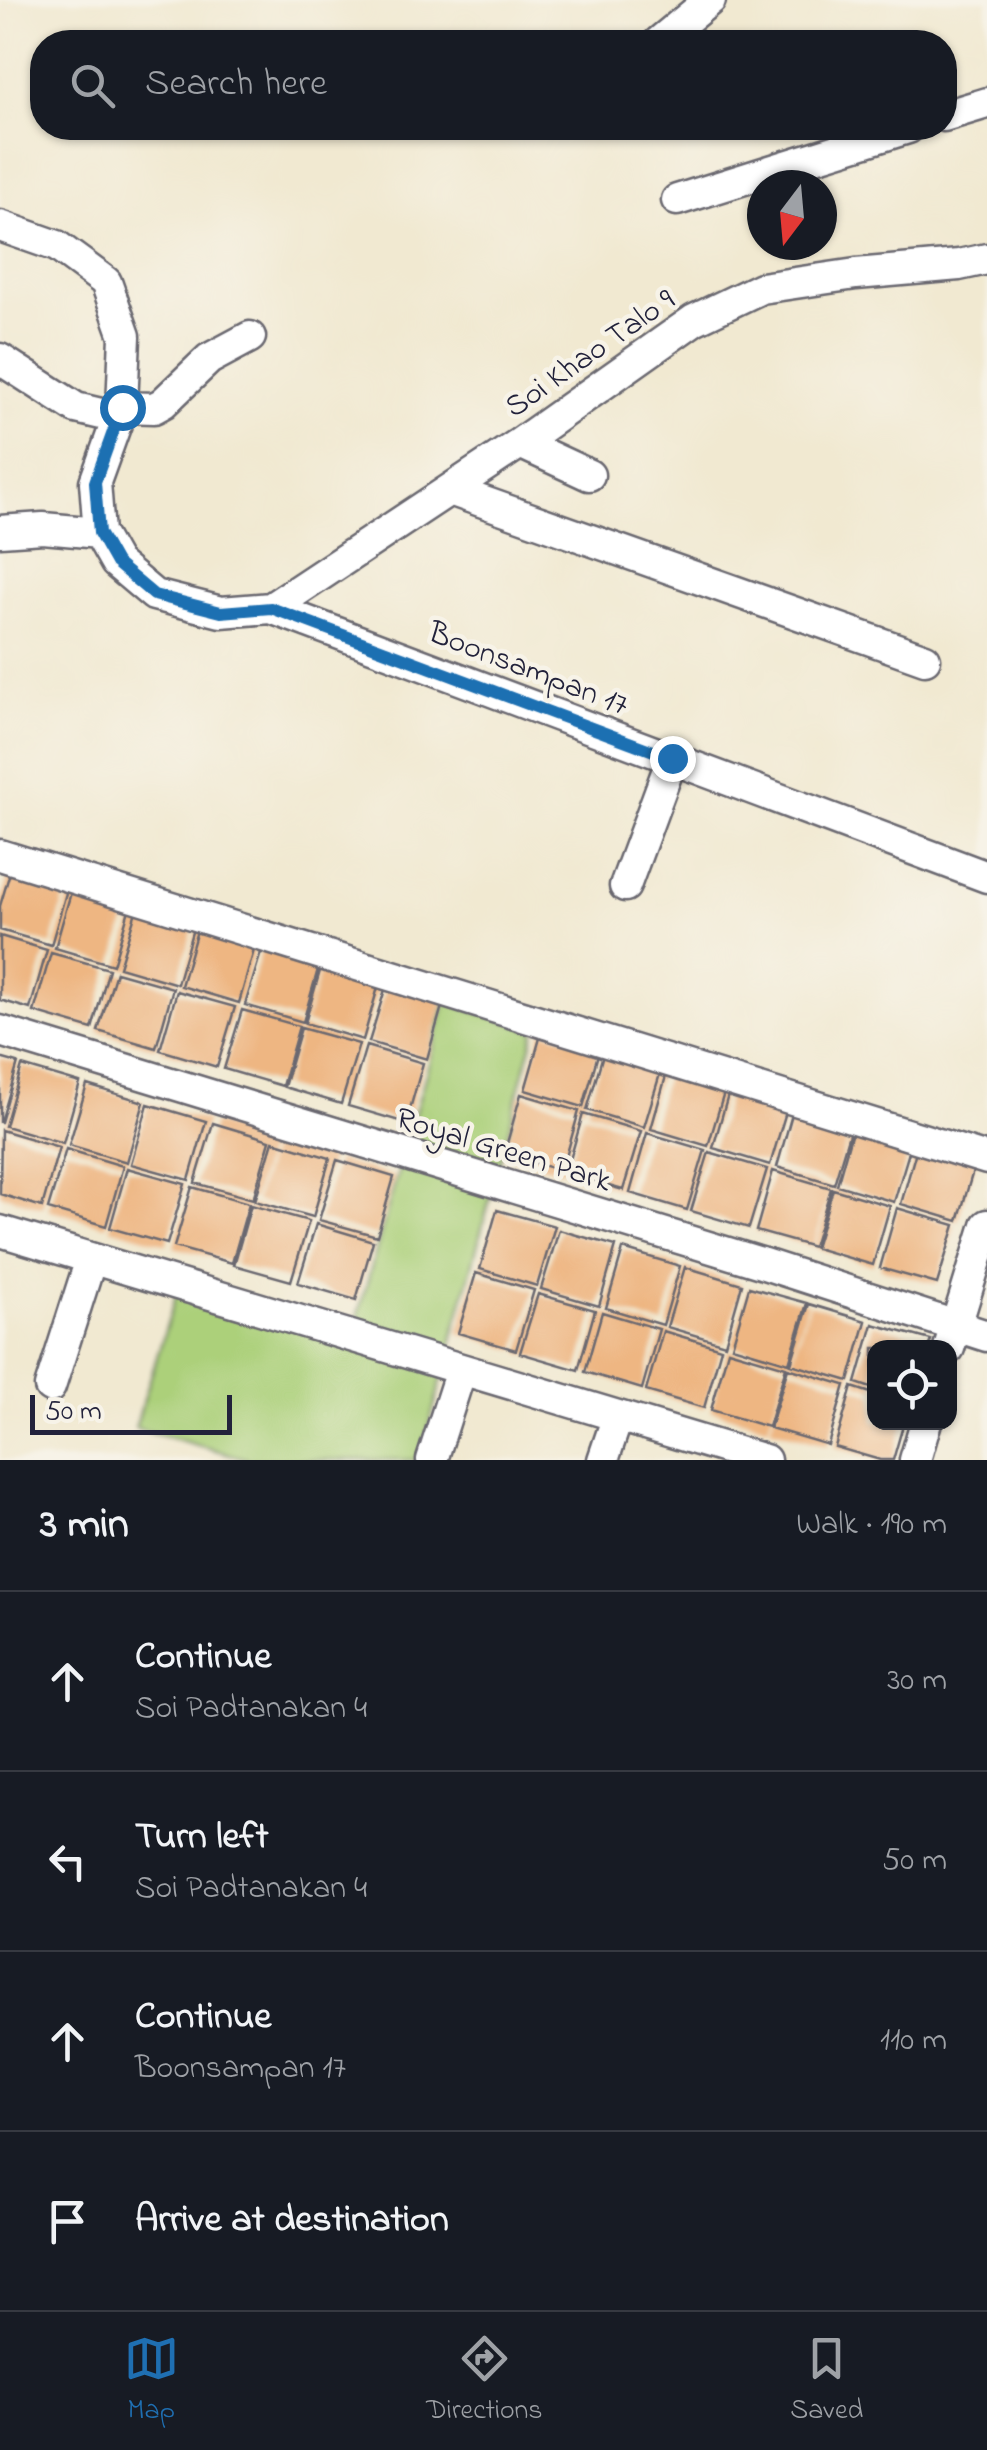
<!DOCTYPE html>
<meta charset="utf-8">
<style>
:root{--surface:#171b24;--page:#20242c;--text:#f1f3f6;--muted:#9ea1a6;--line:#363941;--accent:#1f6fb2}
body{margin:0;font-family:"Indie Flower",sans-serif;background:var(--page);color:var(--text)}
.controls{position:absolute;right:30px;bottom:30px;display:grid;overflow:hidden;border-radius:20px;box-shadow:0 2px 8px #0004}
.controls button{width:90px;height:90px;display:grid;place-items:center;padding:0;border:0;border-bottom:2px solid var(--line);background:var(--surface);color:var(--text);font:50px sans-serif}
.compass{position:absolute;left:747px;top:170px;width:90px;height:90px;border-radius:50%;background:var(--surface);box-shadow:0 2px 8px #0004;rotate:196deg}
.scale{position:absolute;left:30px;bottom:25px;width:202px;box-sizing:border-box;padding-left:10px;border:5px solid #22223b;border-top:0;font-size:28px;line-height:35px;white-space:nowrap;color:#22223b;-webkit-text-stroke:8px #f7f3e8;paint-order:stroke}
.stop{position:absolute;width:30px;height:30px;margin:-22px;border:8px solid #1f6fb2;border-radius:50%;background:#fff}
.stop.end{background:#1f6fb2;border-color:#fff;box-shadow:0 2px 10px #0008}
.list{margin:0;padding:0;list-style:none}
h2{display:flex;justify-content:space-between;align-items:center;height:130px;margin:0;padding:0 40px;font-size:42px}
h2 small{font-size:32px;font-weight:400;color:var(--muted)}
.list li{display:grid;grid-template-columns:65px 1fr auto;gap:30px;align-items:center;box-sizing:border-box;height:180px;padding:0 40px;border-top:2px solid var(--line)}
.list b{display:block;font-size:38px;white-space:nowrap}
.list p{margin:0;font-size:32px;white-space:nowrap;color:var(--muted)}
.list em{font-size:32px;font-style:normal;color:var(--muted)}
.icon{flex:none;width:55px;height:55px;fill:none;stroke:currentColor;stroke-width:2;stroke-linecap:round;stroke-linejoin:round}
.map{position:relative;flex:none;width:987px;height:1460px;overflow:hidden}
.search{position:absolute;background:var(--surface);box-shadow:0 2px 8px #0004;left:30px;right:30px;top:30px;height:110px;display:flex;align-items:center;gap:25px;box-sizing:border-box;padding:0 35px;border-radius:40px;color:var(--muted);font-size:38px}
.sheet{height:850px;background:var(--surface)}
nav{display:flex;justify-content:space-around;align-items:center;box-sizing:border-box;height:140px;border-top:2px solid var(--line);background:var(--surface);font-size:28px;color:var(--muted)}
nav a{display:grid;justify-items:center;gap:5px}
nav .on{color:var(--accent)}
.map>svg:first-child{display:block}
</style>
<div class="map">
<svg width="987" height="1460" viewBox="0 0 987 1460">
<rect width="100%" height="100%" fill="#f7f3e8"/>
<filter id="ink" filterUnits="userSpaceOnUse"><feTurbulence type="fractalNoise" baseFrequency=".01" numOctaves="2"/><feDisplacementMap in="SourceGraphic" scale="20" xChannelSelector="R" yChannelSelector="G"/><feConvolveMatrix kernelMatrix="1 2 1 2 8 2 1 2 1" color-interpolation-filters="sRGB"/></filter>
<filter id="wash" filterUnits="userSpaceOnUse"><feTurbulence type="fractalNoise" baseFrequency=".0048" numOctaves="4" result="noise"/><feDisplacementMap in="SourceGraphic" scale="40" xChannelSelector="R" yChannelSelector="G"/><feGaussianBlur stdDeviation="2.25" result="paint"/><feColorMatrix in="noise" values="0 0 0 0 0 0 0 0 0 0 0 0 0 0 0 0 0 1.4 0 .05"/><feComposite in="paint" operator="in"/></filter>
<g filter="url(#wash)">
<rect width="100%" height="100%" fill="#f1e9d1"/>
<!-- green -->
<path fill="#acd07a" stroke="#67795a" stroke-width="2.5" d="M 446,1002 L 535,1031 L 420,1460 L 251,1460 L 135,1428 L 177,1292 L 350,1343 Z"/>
<g id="blocks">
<!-- building -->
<path fill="#eeb682" d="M 11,869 L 68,886 L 51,945 L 0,930 L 0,906 Z
M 72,889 L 130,906 L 113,965 L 55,948 Z
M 137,908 L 194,925 L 177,984 L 119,967 Z
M 198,927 L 256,943 L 239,1003 L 181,986 Z
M 0,936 L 47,950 L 30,1009 L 0,1000 Z
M 263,946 L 320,962 L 303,1022 L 245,1005 Z
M 51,953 L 109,969 L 92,1029 L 34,1012 Z
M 322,964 L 380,980 L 363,1040 L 305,1023 Z
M 116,972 L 173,988 L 156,1048 L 98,1031 Z
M 387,983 L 444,999 L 427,1059 L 369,1042 Z
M 177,991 L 235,1007 L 217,1067 L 160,1050 Z
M 242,1010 L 299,1026 L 282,1086 L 224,1069 Z
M 301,1028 L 359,1044 L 341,1104 L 284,1087 Z
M 542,1031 L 600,1047 L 583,1107 L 525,1090 Z
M 366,1046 L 423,1063 L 406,1123 L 348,1106 Z
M 604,1051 L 662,1067 L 644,1127 L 587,1110 Z
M 0,1058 L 18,1063 L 1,1122 L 0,1122 Z
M 22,1066 L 80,1083 L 63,1143 L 5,1126 Z
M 668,1069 L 726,1086 L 708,1146 L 651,1129 Z
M 87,1085 L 144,1102 L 127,1162 L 69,1145 Z
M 730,1088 L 788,1105 L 770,1165 L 713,1148 Z
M 521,1094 L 579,1111 L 562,1171 L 504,1154 Z
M 148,1104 L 206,1121 L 189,1180 L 131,1164 Z
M 794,1107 L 852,1124 L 834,1184 L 777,1167 Z
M 583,1114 L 641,1131 L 623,1190 L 566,1174 Z
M 213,1123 L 270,1140 L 253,1199 L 195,1183 Z
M 854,1125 L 912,1142 L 894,1202 L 837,1185 Z
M 1,1130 L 59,1147 L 42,1207 L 0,1194 Z
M 647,1133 L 705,1150 L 687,1210 L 630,1193 Z
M 273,1141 L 330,1158 L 313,1217 L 255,1201 Z
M 918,1144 L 976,1161 L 958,1221 L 901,1204 Z
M 66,1149 L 123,1166 L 106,1226 L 48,1209 Z
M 709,1152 L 767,1169 L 749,1228 L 691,1211 Z
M 337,1160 L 394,1177 L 377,1236 L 319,1220 Z
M 127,1168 L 185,1184 L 167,1244 L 110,1228 Z
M 773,1171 L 831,1188 L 813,1247 L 756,1231 Z
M 192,1187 L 249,1203 L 232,1263 L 174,1247 Z
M 833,1189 L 890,1206 L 873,1265 L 815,1248 Z
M 251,1205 L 309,1221 L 291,1281 L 234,1265 Z
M 897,1208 L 955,1225 L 937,1284 L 880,1268 Z
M 497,1210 L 555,1226 L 537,1286 L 480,1269 Z
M 316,1224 L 373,1241 L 356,1300 L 298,1283 Z
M 559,1230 L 616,1246 L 599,1306 L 541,1289 Z
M 623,1249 L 680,1266 L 663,1325 L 606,1308 Z
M 685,1267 L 742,1284 L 725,1344 L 667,1327 Z
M 476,1273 L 534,1290 L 516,1350 L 458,1333 Z
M 749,1287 L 807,1303 L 789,1363 L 732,1346 Z
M 538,1294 L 595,1310 L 578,1370 L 520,1353 Z
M 809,1304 L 866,1321 L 849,1381 L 791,1364 Z
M 602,1312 L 659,1329 L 642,1389 L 585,1372 Z
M 873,1324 L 931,1340 L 928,1348 L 874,1348 L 874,1389 L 856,1383 Z
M 663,1331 L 721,1348 L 704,1408 L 646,1391 Z
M 728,1350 L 786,1367 L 768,1427 L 711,1410 Z
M 788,1368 L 845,1385 L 828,1445 L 770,1428 Z
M 852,1387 L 874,1394 L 874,1422 L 904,1422 L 893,1460 L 880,1460 L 835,1447 Z"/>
</g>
</g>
<g filter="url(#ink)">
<use href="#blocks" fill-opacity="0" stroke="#6a6870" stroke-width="2.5"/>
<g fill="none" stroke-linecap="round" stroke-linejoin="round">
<defs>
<path id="minor" d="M 659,42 L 710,0
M 944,116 L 987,103
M 677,200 L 908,128
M 0,226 L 57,246 L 106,282 L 125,336 L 122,407 L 95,482 L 99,533 L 116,563 L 154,595 L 221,612 L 271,608 L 987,877
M 0,359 L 76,408 L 118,418
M 122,407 L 154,408 L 163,403 L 209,359 L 250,337
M 520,443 L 589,475
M 450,490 L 925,659
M 0,531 L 43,528 L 99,533
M 271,608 L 520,443 L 694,320 L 761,288 L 856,274 L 959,265 L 987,259
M 0,855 L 987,1159
M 625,886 L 672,759
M 0,1031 L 761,1263 L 987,1336
M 0,1231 L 765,1460
M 949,1348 L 987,1225
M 50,1387 L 91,1259
M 432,1460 L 461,1370
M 603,1460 L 618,1416
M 915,1460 L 926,1422"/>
</defs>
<!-- minor casing -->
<use href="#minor" stroke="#6a6870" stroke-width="35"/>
<!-- minor -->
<use href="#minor" stroke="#fff" stroke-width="30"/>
</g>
</g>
<g fill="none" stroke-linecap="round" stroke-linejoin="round" filter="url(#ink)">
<!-- route -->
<path stroke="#1f6fb2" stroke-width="12" d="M 122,407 L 95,482 L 99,533 L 116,563 L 154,595 L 221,612 L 271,608 L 672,758"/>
</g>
<g text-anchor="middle" stroke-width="9" stroke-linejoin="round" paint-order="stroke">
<!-- street labels -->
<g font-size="32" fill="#22223b" stroke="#f7f3e8">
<text transform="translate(589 352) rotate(-35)" y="11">Soi Khao Talo 9</text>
<text transform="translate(529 667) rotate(21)" y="11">Boonsampan 17</text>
<text transform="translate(504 1148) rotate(17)" y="11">Royal Green Park</text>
</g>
</g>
</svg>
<div class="controls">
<button><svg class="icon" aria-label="locate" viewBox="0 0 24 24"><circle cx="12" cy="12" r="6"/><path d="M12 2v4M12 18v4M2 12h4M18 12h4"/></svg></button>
</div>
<svg class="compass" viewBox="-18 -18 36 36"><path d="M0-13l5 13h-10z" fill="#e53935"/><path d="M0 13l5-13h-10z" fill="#9ea1a6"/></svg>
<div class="scale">50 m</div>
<div class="stop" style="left:122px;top:407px"></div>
<div class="stop end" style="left:672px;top:758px"></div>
<div class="search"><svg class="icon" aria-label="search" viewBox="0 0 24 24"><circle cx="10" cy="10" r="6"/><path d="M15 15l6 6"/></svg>Search here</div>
</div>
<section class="sheet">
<h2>3 min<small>Walk · 190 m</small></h2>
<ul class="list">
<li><svg class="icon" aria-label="ahead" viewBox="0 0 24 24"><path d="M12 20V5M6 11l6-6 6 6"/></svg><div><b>Continue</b><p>Soi Padtanakan 4</p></div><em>30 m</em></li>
<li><svg class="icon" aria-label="left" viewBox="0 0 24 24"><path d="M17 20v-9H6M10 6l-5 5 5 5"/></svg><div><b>Turn left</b><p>Soi Padtanakan 4</p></div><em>50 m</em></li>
<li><svg class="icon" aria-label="ahead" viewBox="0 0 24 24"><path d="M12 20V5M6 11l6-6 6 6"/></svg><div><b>Continue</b><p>Boonsampan 17</p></div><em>110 m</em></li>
<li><svg class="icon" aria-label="arrive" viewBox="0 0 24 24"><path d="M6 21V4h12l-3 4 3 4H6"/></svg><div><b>Arrive at destination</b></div></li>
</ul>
</section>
<nav>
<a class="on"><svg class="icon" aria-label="map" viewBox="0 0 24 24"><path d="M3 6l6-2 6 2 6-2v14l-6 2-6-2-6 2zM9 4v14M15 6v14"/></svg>Map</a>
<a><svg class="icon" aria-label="directions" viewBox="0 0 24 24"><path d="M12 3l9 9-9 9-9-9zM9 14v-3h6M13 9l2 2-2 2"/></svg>Directions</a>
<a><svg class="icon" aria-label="saved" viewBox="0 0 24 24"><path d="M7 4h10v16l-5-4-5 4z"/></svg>Saved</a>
</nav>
